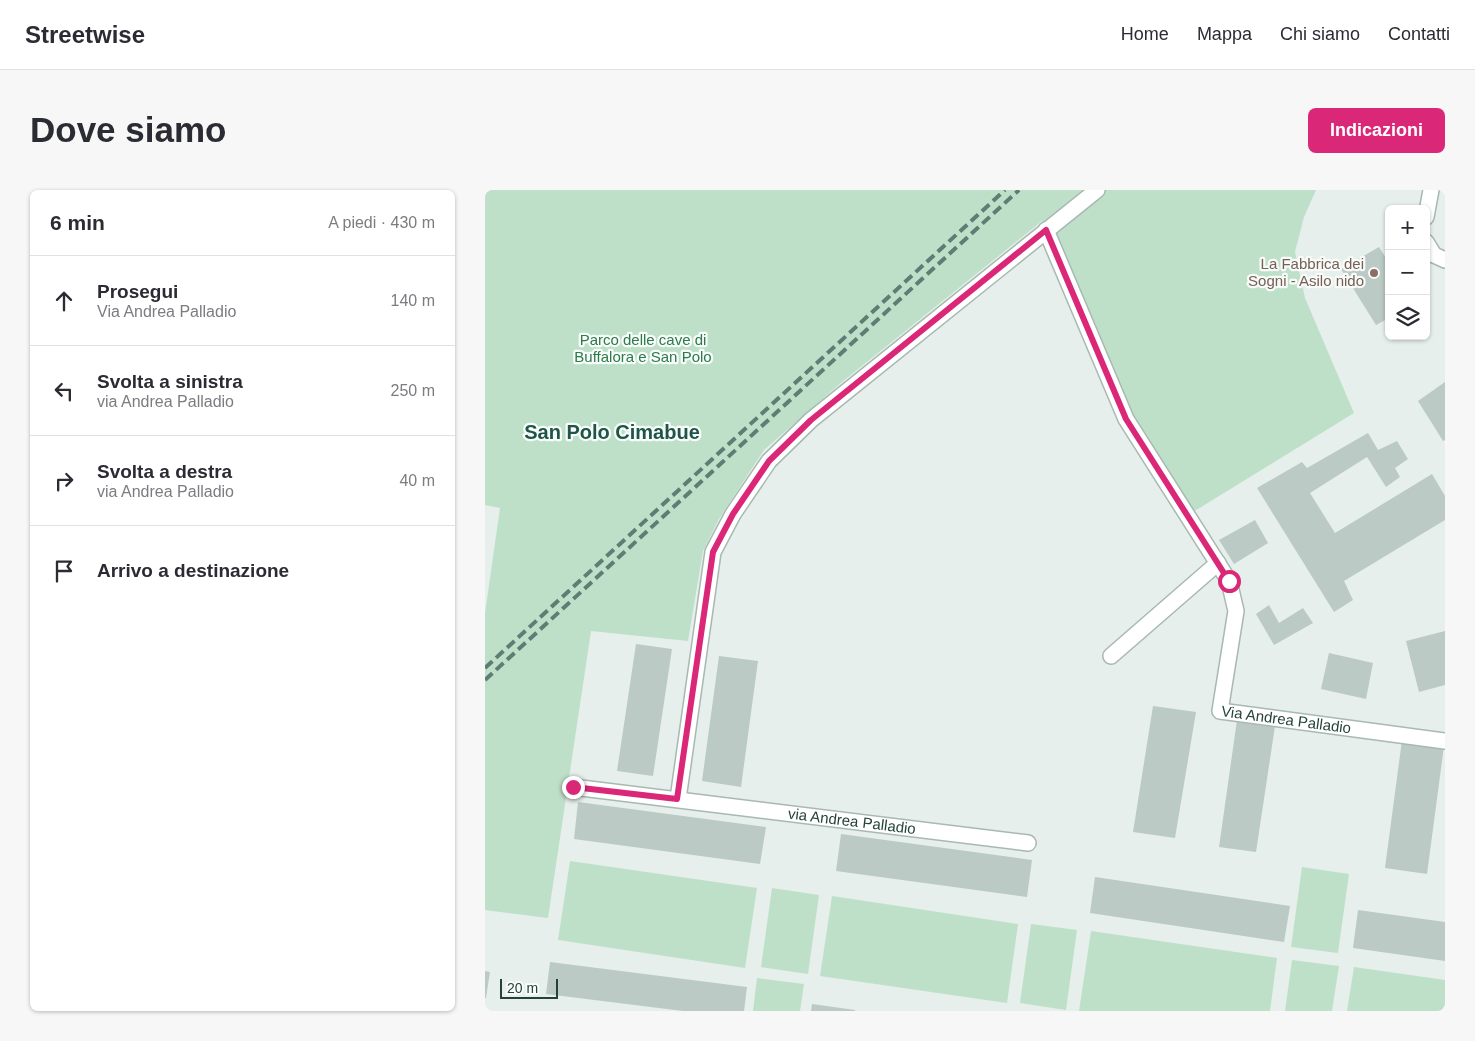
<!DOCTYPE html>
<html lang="it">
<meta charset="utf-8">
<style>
:root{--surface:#fff;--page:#f7f7f7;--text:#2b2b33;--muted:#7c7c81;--line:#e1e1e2;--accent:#db2777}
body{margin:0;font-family:Arial,sans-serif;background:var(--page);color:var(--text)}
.controls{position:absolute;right:15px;top:15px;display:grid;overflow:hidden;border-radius:8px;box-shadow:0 1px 4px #0004}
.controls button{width:45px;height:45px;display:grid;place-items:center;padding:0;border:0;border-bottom:1px solid var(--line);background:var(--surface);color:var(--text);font:25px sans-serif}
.scale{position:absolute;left:15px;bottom:12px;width:58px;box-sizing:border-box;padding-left:5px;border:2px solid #24423a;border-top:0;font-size:14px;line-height:18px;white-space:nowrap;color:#24423a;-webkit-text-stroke:4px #f7fbf9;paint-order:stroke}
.stop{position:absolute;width:15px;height:15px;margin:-11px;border:4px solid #db2777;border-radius:50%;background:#fff}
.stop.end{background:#db2777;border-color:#fff;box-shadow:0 1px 5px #0008}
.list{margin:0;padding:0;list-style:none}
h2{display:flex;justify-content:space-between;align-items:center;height:65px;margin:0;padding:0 20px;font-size:21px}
h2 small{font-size:16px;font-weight:400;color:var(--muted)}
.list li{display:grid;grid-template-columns:32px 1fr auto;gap:15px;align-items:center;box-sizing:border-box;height:90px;padding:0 20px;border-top:1px solid var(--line)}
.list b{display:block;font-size:19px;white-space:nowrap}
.list p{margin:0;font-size:16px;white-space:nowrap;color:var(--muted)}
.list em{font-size:16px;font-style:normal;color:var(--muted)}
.icon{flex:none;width:28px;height:28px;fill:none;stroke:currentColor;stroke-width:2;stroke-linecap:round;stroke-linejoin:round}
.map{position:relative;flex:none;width:960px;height:821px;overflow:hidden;border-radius:8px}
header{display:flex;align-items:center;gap:30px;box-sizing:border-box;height:70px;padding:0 25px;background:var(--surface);border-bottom:1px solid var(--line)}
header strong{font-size:24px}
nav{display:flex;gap:28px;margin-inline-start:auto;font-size:18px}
.intro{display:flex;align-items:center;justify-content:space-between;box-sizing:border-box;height:120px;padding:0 30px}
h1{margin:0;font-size:35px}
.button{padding:12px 22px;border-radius:8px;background:var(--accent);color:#fff;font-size:18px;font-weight:700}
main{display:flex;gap:30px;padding:0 30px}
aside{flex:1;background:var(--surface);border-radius:8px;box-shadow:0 1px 4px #0004}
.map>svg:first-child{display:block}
</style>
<header>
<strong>Streetwise</strong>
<nav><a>Home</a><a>Mappa</a><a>Chi siamo</a><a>Contatti</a></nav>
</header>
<div class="intro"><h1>Dove siamo</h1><a class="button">Indicazioni</a></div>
<main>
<aside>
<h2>6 min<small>A piedi · 430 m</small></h2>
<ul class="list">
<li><svg class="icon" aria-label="ahead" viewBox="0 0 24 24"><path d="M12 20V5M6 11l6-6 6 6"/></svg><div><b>Prosegui</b><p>Via Andrea Palladio</p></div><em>140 m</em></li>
<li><svg class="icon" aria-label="left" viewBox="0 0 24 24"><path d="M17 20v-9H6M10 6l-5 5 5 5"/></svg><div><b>Svolta a sinistra</b><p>via Andrea Palladio</p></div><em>250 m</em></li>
<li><svg class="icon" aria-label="right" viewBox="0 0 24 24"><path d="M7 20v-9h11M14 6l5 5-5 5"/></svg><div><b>Svolta a destra</b><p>via Andrea Palladio</p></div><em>40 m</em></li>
<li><svg class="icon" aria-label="arrive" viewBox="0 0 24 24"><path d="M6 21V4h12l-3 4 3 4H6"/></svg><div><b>Arrivo a destinazione</b></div></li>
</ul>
</aside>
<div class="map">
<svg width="960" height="821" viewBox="0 0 960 821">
<rect width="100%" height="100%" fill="#e6efeb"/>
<!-- green -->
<path fill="#bfe0c8" d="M 0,0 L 831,0 L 819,27 L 810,62 L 820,108 L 869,223 L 708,322 L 645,228 L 557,31 L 357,192 L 279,260 L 234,329 L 218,361 L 203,451 L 106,441 L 63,728 L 0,720 L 0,423 L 15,318 L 0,315 Z
M 85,671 L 272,698 L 260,778 L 73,750 Z
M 817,677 L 864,684 L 853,763 L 806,757 Z
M 287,698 L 334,705 L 323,784 L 276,777 Z
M 347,706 L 533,734 L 522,813 L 335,786 Z
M 546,734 L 592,740 L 581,820 L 535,813 Z
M 606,741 L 792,768 L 785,821 L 594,821 Z
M 807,770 L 854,776 L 847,821 L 800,821 Z
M 869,777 L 960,790 L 960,821 L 862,821 Z
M 272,788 L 319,794 L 315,821 L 268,821 Z"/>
<!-- building -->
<path fill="#bbcac4" d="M 894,57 L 904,73 L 904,128 L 891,135 L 856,79 Z
M 960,192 L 960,250 L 958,251 L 933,211 Z
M 883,243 L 893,260 L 912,251 L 923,269 L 910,278 L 915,287 L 901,297 L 882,267 L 825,303 L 850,343 L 947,284 L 960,306 L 960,330 L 859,391 L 868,410 L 849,422 L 772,298 L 817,272 L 822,278 Z
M 770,330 L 783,353 L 749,374 L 734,350 Z
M 784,415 L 794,433 L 818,418 L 828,433 L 789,455 L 771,424 Z
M 960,441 L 960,495 L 934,502 L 921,451 Z
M 151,454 L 187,459 L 168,586 L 132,581 Z
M 844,463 L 888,473 L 881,509 L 836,499 Z
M 234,466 L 273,471 L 256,597 L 217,591 Z
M 668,516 L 711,522 L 690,648 L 648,642 Z
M 752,530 L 790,536 L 771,662 L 734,657 Z
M 917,550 L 959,556 L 942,684 L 900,678 Z
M 93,612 L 281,637 L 275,674 L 89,649 Z
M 356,644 L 547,670 L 542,707 L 351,681 Z
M 610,687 L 805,716 L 799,752 L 605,723 Z
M 873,720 L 960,732 L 960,771 L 868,758 Z
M 65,772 L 262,797 L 259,821 L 198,821 L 61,804 Z
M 0,781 L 5,782 L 1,808 L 0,808 Z
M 327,814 L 370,820 L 370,821 L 326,821 Z"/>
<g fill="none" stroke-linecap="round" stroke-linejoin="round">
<defs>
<g id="minor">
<path d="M 941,27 L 946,0"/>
<path id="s1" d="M 561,40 L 641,229 L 744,391 L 751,421 L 735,521 L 960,551"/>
<path d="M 941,52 L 949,65 L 960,70"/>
<path d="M 626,466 L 733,373"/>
<path id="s2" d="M 88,597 L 543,653"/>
<path d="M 193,609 L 228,362 L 248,324 L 284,271 L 326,230 L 612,0"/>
</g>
</defs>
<!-- minor casing -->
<use href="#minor" stroke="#a8b8b2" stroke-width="18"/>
<!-- minor -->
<use href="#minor" stroke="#fff" stroke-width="15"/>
<!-- rail -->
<path stroke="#5f7d75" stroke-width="4" stroke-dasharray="10 5" stroke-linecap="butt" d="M 0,478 L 520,0
M 0,490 L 534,0"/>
</g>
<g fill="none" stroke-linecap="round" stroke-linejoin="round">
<!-- route -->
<path stroke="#db2777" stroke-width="6" d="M 88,597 L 192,609 L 228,362 L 248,324 L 284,271 L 326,230 L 561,40 L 641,229 L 744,391"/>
</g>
<!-- markers -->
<circle fill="#8d6e63" stroke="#f7fbf9" stroke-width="2" cx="889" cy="83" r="5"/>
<g text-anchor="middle" stroke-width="4.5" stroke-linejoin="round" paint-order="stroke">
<!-- education labels -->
<g font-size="15" fill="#785e54" stroke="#f7fbf9" text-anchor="end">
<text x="879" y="79">La Fabbrica dei<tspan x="879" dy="17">Sogni - Asilo nido</tspan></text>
</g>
<!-- park labels -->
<g font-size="15" fill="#2d7a4b" stroke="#f7fbf9">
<text x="158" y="155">Parco delle cave di<tspan x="158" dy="17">Buffalora e San Polo</tspan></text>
</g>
<!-- street labels -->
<g font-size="15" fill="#24423a" stroke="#f7fbf9">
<text dy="5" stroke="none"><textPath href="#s1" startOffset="596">Via Andrea Palladio</textPath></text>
<text dy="5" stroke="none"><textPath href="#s2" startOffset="281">via Andrea Palladio</textPath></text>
</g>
<!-- district labels -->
<g font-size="20" font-weight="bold" fill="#1f5548" stroke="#f7fbf9">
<text x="127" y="249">San Polo Cimabue</text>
</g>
</g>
</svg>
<div class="controls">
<button>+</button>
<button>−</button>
<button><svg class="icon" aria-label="layers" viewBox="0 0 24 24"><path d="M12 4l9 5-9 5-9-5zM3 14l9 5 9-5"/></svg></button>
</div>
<div class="scale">20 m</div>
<div class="stop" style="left:744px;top:391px"></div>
<div class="stop end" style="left:88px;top:597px"></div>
</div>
</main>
